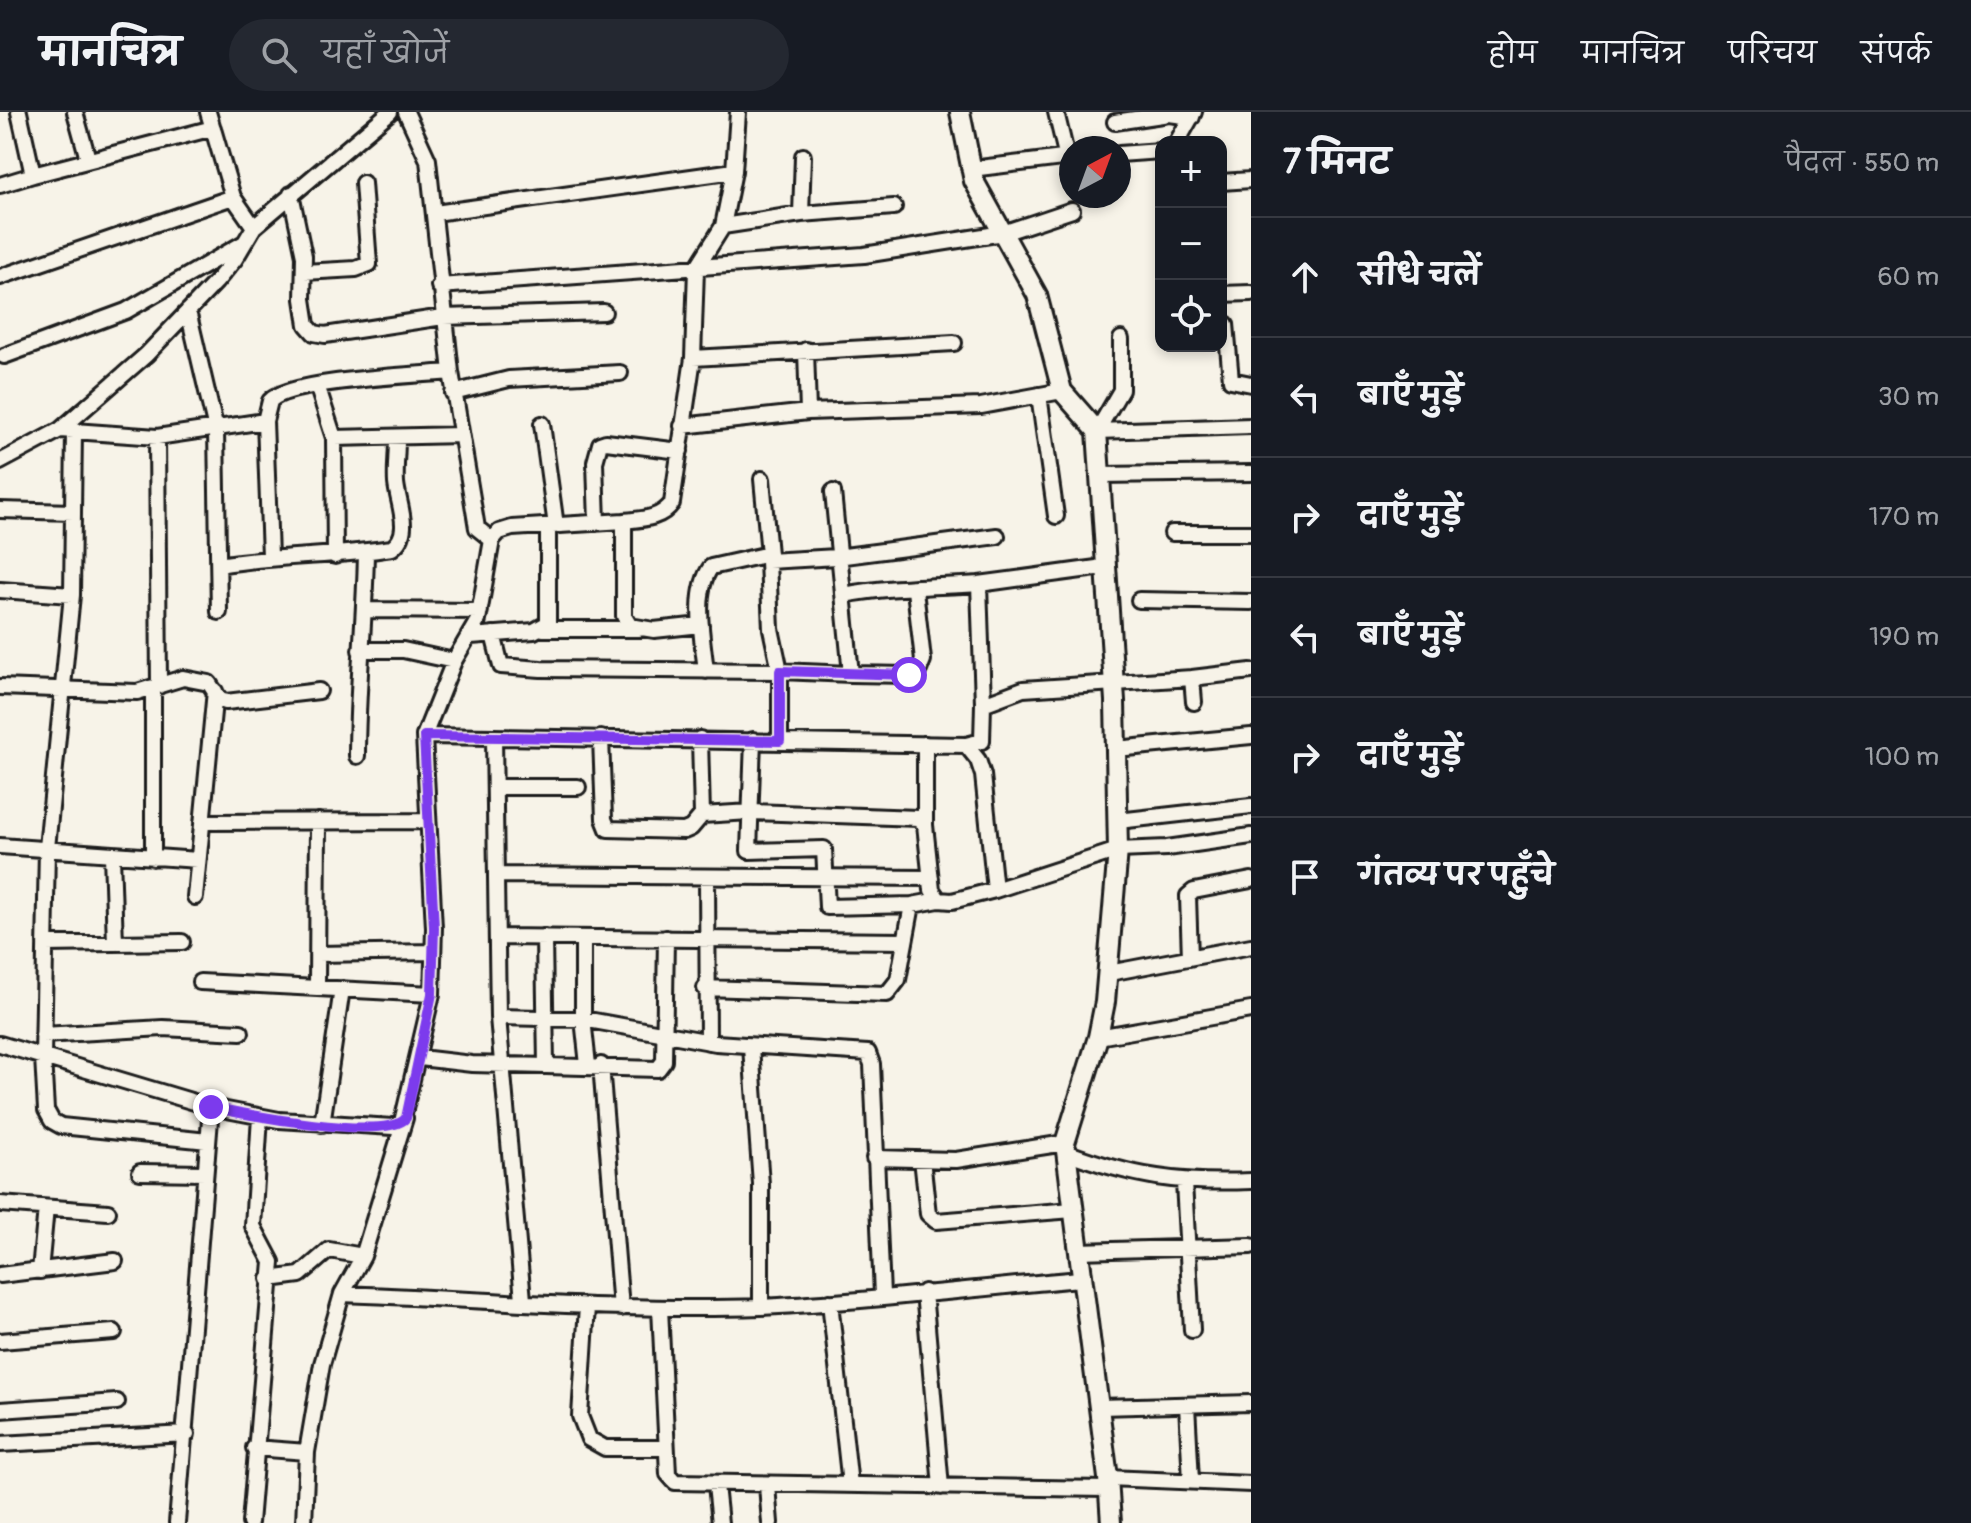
<!DOCTYPE html>
<html lang="hi">
<meta charset="utf-8">
<style>
:root{--surface:#171b24;--page:#242831;--text:#f1f3f6;--muted:#9ea1a6;--line:#363941}
body{margin:0;font-family:Pangolin,"Playpen Sans Deva",sans-serif;background:var(--page);color:var(--text)}
.controls{position:absolute;right:24px;top:24px;display:grid;overflow:hidden;border-radius:16px;box-shadow:0 4px 12px #0003}
.controls button{width:72px;height:72px;display:grid;place-items:center;padding:0;border:0;border-bottom:2px solid var(--line);background:var(--surface);color:var(--text);font:40px sans-serif}
.compass{position:absolute;left:1059px;top:24px;width:72px;height:72px;border-radius:50%;background:var(--surface);box-shadow:0 4px 12px #0003;rotate:41deg}
.stop{position:absolute;width:24px;height:24px;margin:-18px;border:6px solid #7c3aed;border-radius:50%;background:#fff}
.stop.end{background:#7c3aed;border-color:#fff;box-shadow:0 2px 8px #0008}
.list{margin:0;padding:0;list-style:none}
h2{display:flex;justify-content:space-between;align-items:center;height:104px;margin:0;padding:0 32px;font-size:34px}
h2 small{font-size:26px;font-weight:400;color:var(--muted)}
.list li{display:grid;grid-template-columns:52px 1fr auto;gap:24px;align-items:center;box-sizing:border-box;height:120px;padding:0 32px;border-top:2px solid var(--line)}
.list b{display:block;font-size:30px;white-space:nowrap}
.list em{font-size:26px;font-style:normal;color:var(--muted)}
.icon{flex:none;width:44px;height:44px;fill:none;stroke:currentColor;stroke-width:2;stroke-linecap:round;stroke-linejoin:round}
.map{position:relative;flex:none;width:1251px;height:1411px;overflow:hidden}
header{display:flex;align-items:center;gap:48px;box-sizing:border-box;height:112px;padding:0 40px;background:var(--surface);border-bottom:2px solid var(--line)}
header strong{font-size:38px}
nav{display:flex;gap:44px;margin-inline-start:auto;font-size:28px}
.search{width:560px;height:72px;background:var(--page);display:flex;align-items:center;gap:20px;box-sizing:border-box;padding:0 28px;border-radius:44px;color:var(--muted);font-size:30px}
main{display:flex}
aside{flex:1;background:var(--surface)}
.map>svg:first-child{display:block}
</style>
<header>
<strong>मानचित्र</strong>
<div class="search"><svg class="icon" aria-label="search" viewBox="0 0 24 24"><circle cx="10" cy="10" r="6"/><path d="M15 15l6 6"/></svg>यहाँ खोजें</div>
<nav><a>होम</a><a>मानचित्र</a><a>परिचय</a><a>संपर्क</a></nav>
</header>
<main>
<div class="map">
<svg width="1251" height="1411" viewBox="0 0 1251 1411">
<rect width="100%" height="100%" fill="#f7f3e8"/>
<filter id="ink" filterUnits="userSpaceOnUse"><feTurbulence type="fractalNoise" baseFrequency=".0125" numOctaves="2"/><feDisplacementMap in="SourceGraphic" scale="16" xChannelSelector="R" yChannelSelector="G"/><feConvolveMatrix kernelMatrix="1 2 1 2 8 2 1 2 1" color-interpolation-filters="sRGB"/></filter>
<g filter="url(#ink)">
<g fill="none" stroke-linecap="round" stroke-linejoin="round">
<defs>
<path id="street" d="M 19,0 L 33,63 L 213,16
M 75,0 L 88,47
M 208,0 L 233,85 L 254,115
M 1056,0 L 1067,46
M 1115,10 L 1169,2 L 1192,5
M 1177,30 L 1194,0
M 1119,42 L 1161,39
M 971,57 L 1071,45
M 1221,70 L 1251,68
M 0,73 L 33,63
M 291,82 L 304,144 L 303,187 L 307,213 L 314,221 L 325,223 L 443,205 L 604,200
M 435,101 L 734,59
M 801,102 L 803,44
M 723,114 L 801,102 L 894,95
M 304,160 L 356,157 L 369,152 L 363,71
M 0,165 L 233,85
M 439,174 L 864,143 L 1003,121 L 1072,98
M 1221,182 L 1251,181
M 188,199 L 216,318 L 219,500
M 1226,212 L 1231,268 L 1251,272
M 806,238 L 808,300
M 4,244 L 126,199 L 244,131
M 693,246 L 954,231
M 451,260 L 477,416 L 492,428
M 317,273 L 334,326 L 335,444
M 453,281 L 509,267 L 620,261
M 1039,283 L 1056,404
M 265,309 L 270,444
M 542,312 L 556,414
M 682,314 L 808,300 L 981,294 L 1062,279
M 60,318 L 157,325 L 265,309 L 270,289 C 288,268 418,263 451,260 L 428,48 L 406,0
M 74,319 L 72,483 L 47,736 L 43,945 L 46,998 L 52,1009 L 61,1014 L 208,1029
M 1097,319 L 1251,314
M 1097,319 L 1121,278 L 1121,227
M 157,325 L 159,574
M 334,326 L 461,323
M 0,350 L 60,318 L 146,243 L 216,170 L 235,147 L 254,115 L 390,0
M 1099,363 L 1251,361
M 762,367 L 769,442
M 0,398 L 73,400
M 624,409 C 642,407 661,407 672,391 L 693,246 L 696,157 L 723,114 L 734,59 L 738,0
M 597,411 L 595,350 L 600,332 L 606,330 L 680,339
M 1172,421 L 1251,421
M 219,453 C 277,443 334,445 392,436 C 413,421 398,393 396,371 C 395,357 397,342 397,327
M 0,478 L 72,483
M 844,483 C 889,474 933,475 979,472
M 1139,488 L 1251,490
M 365,498 L 480,499
M 543,517 L 639,517
M 493,522 L 501,554 L 541,557 L 780,559 L 771,517 L 768,449
M 471,524 L 534,519 L 548,511 L 548,415
M 360,538 L 403,538 L 454,549 L 478,508 L 492,428 L 499,420 L 512,416 L 624,409 L 624,504 L 630,514 L 654,518 L 701,513
M 706,559 C 703,529 692,481 711,455 L 769,442 L 768,449 L 837,445 L 997,424
M 851,562 L 909,563 L 919,558 L 923,548 L 915,478
M 1192,566 L 1251,559
M 0,575 L 137,580 L 183,566 L 209,571 L 220,588 L 226,590 L 319,579
M 983,592 L 979,472 L 1104,455
M 424,624 L 494,625
M 601,626 L 604,707 L 608,717 L 684,719 L 691,716 L 702,703
M 700,627 L 702,703 L 750,700 L 918,706 L 925,713 L 932,778 L 939,788 L 952,789 L 995,778 L 1118,738 L 1167,736 L 1251,724
M 753,628 L 749,739 L 824,737 L 827,795 L 912,793 L 939,788
M 780,629 L 780,559 L 851,562 L 833,380
M 925,632 L 925,713
M 966,633 L 978,648 L 983,663 L 995,778
M 1116,637 L 1251,624
M 357,644 C 357,576 365,509 366,440
M 495,675 L 578,675
M 1118,709 L 1251,694
M 202,710 L 427,709
M 0,734 L 198,748
M 112,743 L 115,831
M 153,746 L 153,576
M 496,763 L 931,766
M 707,766 L 708,930
M 195,785 L 215,579
M 497,825 L 905,829
M 544,825 L 546,954
M 583,826 L 583,907 L 588,953
M 45,832 L 182,830
M 317,842 L 433,840
M 1190,846 L 1188,784 L 1194,779 L 1251,768
M 1109,861 L 1251,834
M 200,870 L 432,882
M 317,875 L 318,709
M 705,876 L 887,882 L 898,868 L 912,793
M 498,905 L 583,907 L 716,931 L 868,941 L 872,952 L 882,1183
M 43,923 L 163,916 L 241,920
M 1098,925 L 1251,898
M 0,932 L 211,995 L 279,1008 L 393,1015 L 402,1010 L 432,882 L 434,816 L 424,624 L 454,549
M 751,935 L 761,1072 L 761,1195
M 420,946 L 472,952 L 658,957 L 664,949 L 666,826
M 601,953 L 621,1196
M 322,1012 L 342,877
M 1066,1040 C 1133,1065 1180,1072 1251,1069
M 874,1046 L 956,1048 L 1065,1031
M 922,1047 L 928,1102 L 936,1109 L 1073,1098
M 140,1060 L 205,1061
M 1184,1070 L 1192,1218
M 0,1092 L 108,1100
M 1078,1139 L 1251,1134
M 40,1159 L 46,1096
M 0,1163 L 115,1149
M 269,1167 L 300,1163 L 329,1138 L 363,1144
M 924,1180 L 941,1375
M 342,1182 C 481,1187 621,1200 761,1195 C 867,1190 975,1176 1081,1167
M 523,1188 L 498,905 L 494,625 L 966,633 L 982,629 L 983,592 L 1023,577 L 1192,566 L 1194,590
M 830,1190 L 850,1373
M 587,1194 L 580,1304 L 589,1327 L 605,1336 L 666,1336
M 660,1196 L 668,1362 L 675,1370 L 1107,1377
M 0,1229 L 114,1220
M 1187,1293 L 1191,1369
M 1099,1295 L 1251,1291
M 0,1298 L 117,1290
M 0,1332 L 187,1322
M 254,1336 L 307,1340
M 1108,1366 L 1251,1372
M 716,1373 L 720,1411
M 767,1373 L 770,1411
M 177,1411 L 211,995
M 250,1411 L 272,1150 L 253,1114 L 260,1005
M 304,1411 L 307,1340 L 322,1252 L 342,1182 L 363,1144 L 405,1006"/>
<path id="secondary" d="M 960,0 L 974,69 L 1037,183 L 1062,279 L 1097,319 L 1115,589 L 1118,738 L 1105,890 L 1098,925 L 1065,1031 L 1108,1366 L 1111,1411"/>
</defs>
<!-- street casing -->
<use href="#street" stroke="#1c1c1c" stroke-width="20"/>
<!-- secondary casing -->
<use href="#secondary" stroke="#1c1c1c" stroke-width="24"/>
<!-- street -->
<use href="#street" stroke="#f7f3e8" stroke-width="14"/>
<!-- secondary -->
<use href="#secondary" stroke="#f7f3e8" stroke-width="18"/>
</g>
</g>
<g fill="none" stroke-linecap="round" stroke-linejoin="round" filter="url(#ink)">
<!-- route -->
<path stroke="#7c3aed" stroke-width="10" d="M 211,995 C 243,1002 387,1030 406,1006 L 432,882 L 434,816 L 424,624 L 780,629 L 780,559 L 909,563"/>
</g>
</svg>
<div class="controls">
<button>+</button>
<button>−</button>
<button><svg class="icon" aria-label="locate" viewBox="0 0 24 24"><circle cx="12" cy="12" r="6"/><path d="M12 2v4M12 18v4M2 12h4M18 12h4"/></svg></button>
</div>
<svg class="compass" viewBox="-18 -18 36 36"><path d="M0-13l5 13h-10z" fill="#e53935"/><path d="M0 13l5-13h-10z" fill="#9ea1a6"/></svg>
<div class="stop" style="left:909px;top:563px"></div>
<div class="stop end" style="left:211px;top:995px"></div>
</div>
<aside>
<h2>7 मिनट<small>पैदल · 550 m</small></h2>
<ul class="list">
<li><svg class="icon" aria-label="ahead" viewBox="0 0 24 24"><path d="M12 20V5M6 11l6-6 6 6"/></svg><div><b>सीधे चलें</b></div><em>60 m</em></li>
<li><svg class="icon" aria-label="left" viewBox="0 0 24 24"><path d="M17 20v-9H6M10 6l-5 5 5 5"/></svg><div><b>बाएँ मुड़ें</b></div><em>30 m</em></li>
<li><svg class="icon" aria-label="right" viewBox="0 0 24 24"><path d="M7 20v-9h11M14 6l5 5-5 5"/></svg><div><b>दाएँ मुड़ें</b></div><em>170 m</em></li>
<li><svg class="icon" aria-label="left" viewBox="0 0 24 24"><path d="M17 20v-9H6M10 6l-5 5 5 5"/></svg><div><b>बाएँ मुड़ें</b></div><em>190 m</em></li>
<li><svg class="icon" aria-label="right" viewBox="0 0 24 24"><path d="M7 20v-9h11M14 6l5 5-5 5"/></svg><div><b>दाएँ मुड़ें</b></div><em>100 m</em></li>
<li><svg class="icon" aria-label="arrive" viewBox="0 0 24 24"><path d="M6 21V4h12l-3 4 3 4H6"/></svg><div><b>गंतव्य पर पहुँचे</b></div></li>
</ul>
</aside>
</main>
